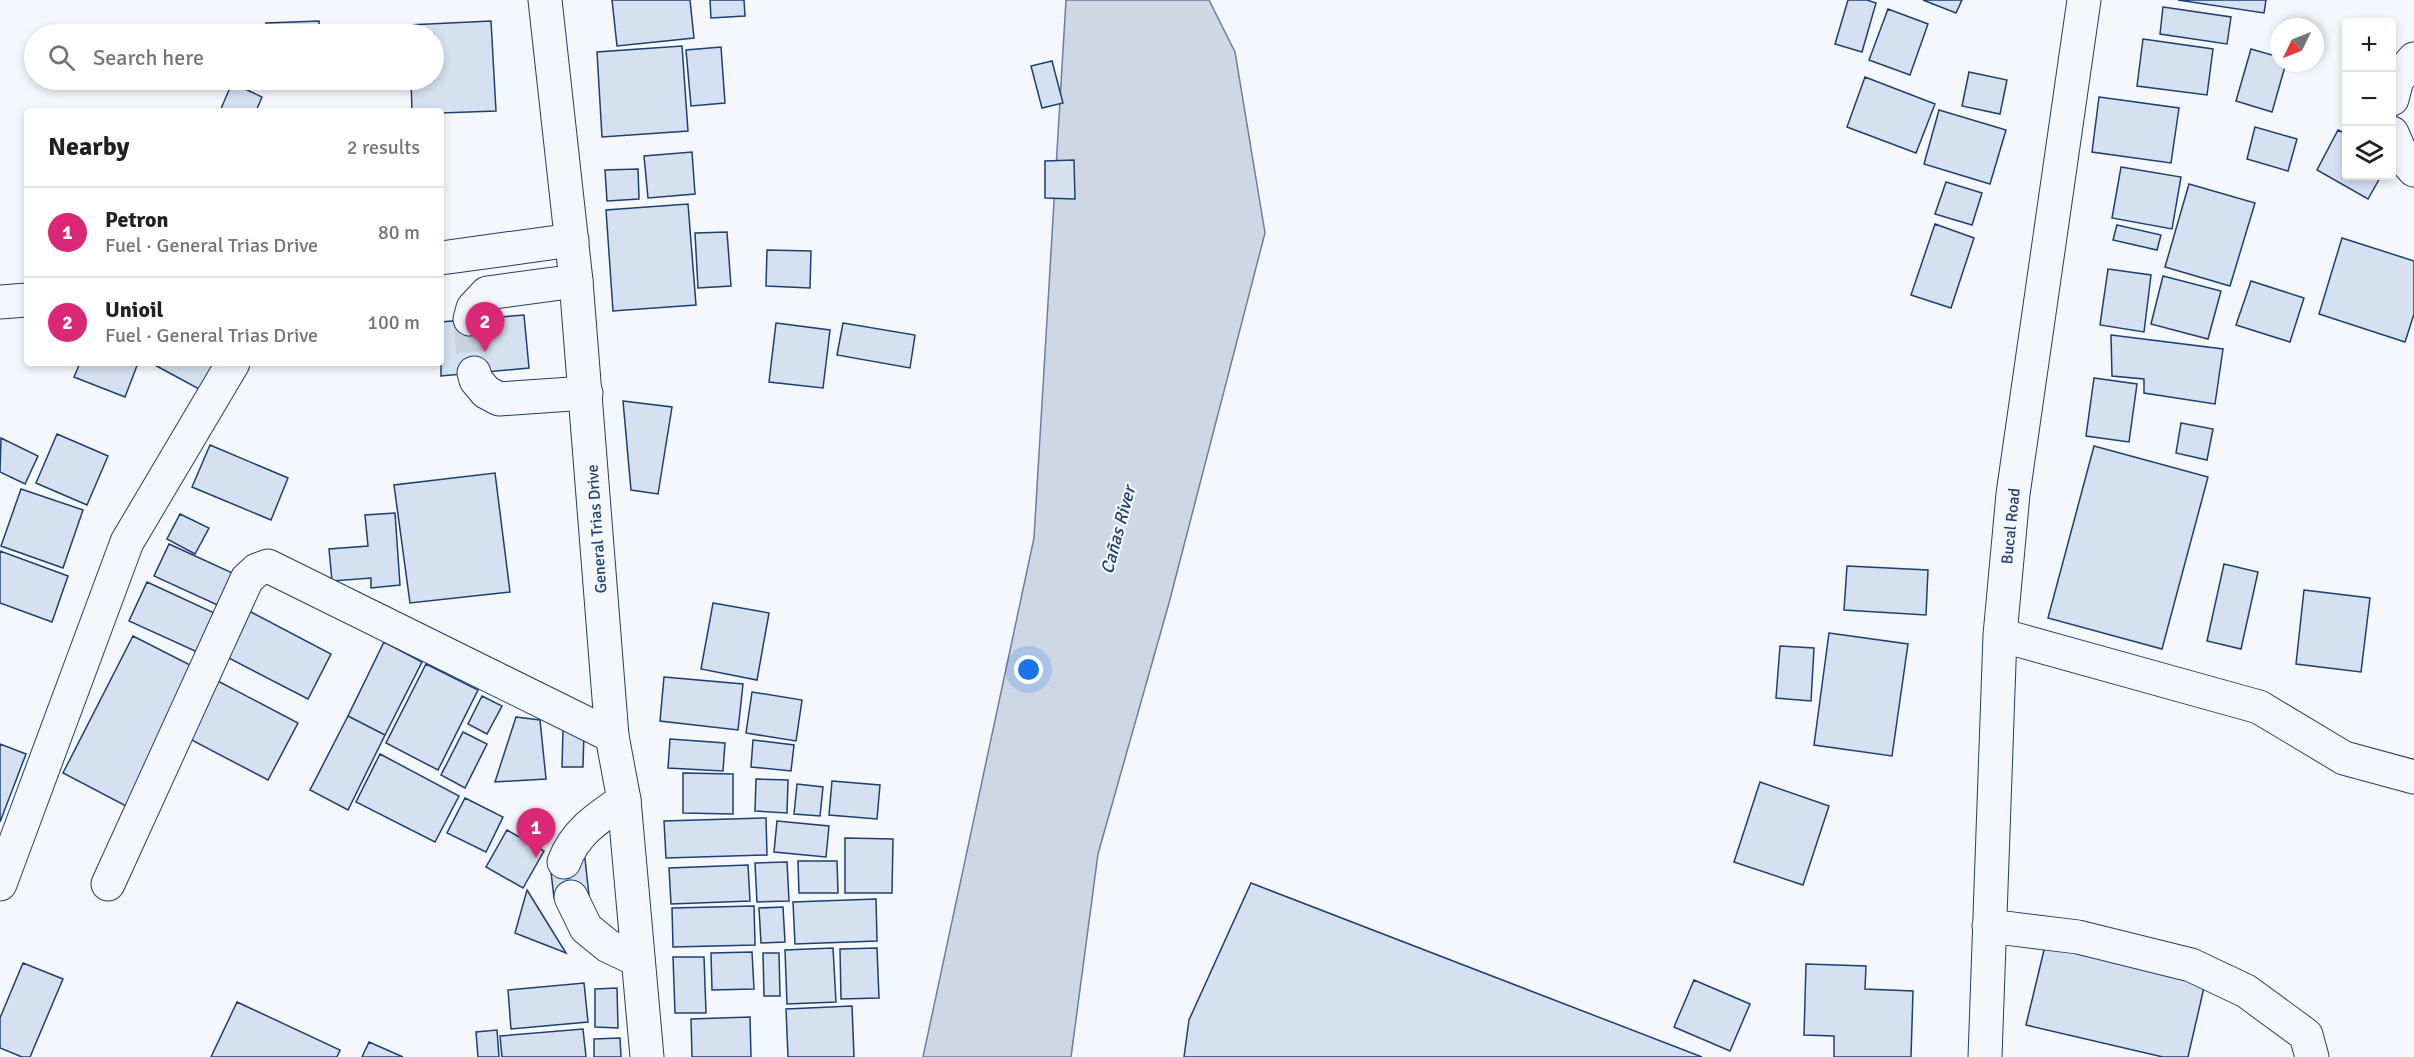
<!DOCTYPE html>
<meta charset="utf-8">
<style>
:root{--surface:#fff;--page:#f2f2f2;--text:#202124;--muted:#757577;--line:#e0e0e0;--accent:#db2777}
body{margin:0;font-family:Signika,sans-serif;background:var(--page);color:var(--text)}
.controls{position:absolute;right:18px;top:18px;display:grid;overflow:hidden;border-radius:6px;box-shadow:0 3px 9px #0003}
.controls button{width:54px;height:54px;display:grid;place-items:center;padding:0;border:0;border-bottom:2px solid var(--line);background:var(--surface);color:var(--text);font:30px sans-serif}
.compass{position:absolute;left:2270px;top:18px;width:54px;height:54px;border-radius:50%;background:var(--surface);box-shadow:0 3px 9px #0003;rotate:227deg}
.you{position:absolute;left:1029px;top:670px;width:21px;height:21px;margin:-15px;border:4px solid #fff;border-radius:50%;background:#1a73e8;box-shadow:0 0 0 9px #1a73e833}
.badge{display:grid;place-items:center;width:39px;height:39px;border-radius:50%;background:var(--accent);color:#fff;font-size:20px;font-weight:700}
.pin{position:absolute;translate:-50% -50px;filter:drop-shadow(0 2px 3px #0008)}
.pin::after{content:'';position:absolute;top:32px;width:21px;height:18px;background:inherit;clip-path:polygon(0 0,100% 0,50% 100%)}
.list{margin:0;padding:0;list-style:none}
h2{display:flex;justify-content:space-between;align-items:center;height:78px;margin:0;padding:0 24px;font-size:26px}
h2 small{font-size:20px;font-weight:400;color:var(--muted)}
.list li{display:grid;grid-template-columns:39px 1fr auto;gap:18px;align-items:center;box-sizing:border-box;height:90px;padding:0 24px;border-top:2px solid var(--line)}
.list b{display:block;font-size:22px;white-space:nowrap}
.list p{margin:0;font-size:20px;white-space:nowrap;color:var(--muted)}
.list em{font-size:20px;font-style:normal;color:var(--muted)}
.icon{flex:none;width:33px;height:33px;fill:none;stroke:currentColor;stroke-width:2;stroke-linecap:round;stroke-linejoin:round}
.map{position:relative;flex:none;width:2414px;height:1057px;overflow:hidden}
.search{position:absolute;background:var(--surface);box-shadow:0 3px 9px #0003;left:24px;top:24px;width:420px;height:66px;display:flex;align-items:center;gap:15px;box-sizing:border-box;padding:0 21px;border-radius:33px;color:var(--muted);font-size:22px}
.panel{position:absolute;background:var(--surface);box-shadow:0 3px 9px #0003;left:24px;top:108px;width:420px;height:258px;border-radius:6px}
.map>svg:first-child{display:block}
</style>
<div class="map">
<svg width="2414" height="1057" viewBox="0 0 2414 1057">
<rect width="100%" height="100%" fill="#f4f7fb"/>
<!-- water -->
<path fill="#cfd7e4" stroke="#687fa3" stroke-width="1.5" d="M 1066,0 L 1209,0 L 1235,52 L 1265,233 L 1169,603 L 1098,854 L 1071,1057 L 923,1057 L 1034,538 Z"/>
<!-- building -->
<path fill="#d5e0f0" stroke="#1d3f73" stroke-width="1.5" d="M 612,0 L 690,0 L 694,38 L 617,46 Z
M 710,0 L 744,0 L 745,16 L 711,18 Z
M 1848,0 L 1867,0 L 1876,3 L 1862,52 L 1835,44 Z
M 1923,0 L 1962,0 L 1956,13 Z
M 2178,0 L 2266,0 L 2264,13 Z
M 2163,7 L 2231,17 L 2227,44 L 2160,34 Z
M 1888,9 L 1928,24 L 1910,75 L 1869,60 Z
M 319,21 L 320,34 L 266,34 L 266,23 Z
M 491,21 L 496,111 L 441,113 L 441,111 L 412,111 L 411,80 L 434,80 L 434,34 L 408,34 L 408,25 Z
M 2143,39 L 2213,49 L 2207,95 L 2137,86 Z
M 682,46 L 688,131 L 602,137 L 597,52 Z
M 721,47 L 725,103 L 691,106 L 686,50 Z
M 2251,49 L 2279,57 L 2279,63 L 2286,63 L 2272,112 L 2236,101 Z
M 1052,61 L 1063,103 L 1042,108 L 1031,66 Z
M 1969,72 L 2007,80 L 2000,114 L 1962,106 Z
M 1865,77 L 1935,104 L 1916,153 L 1847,127 Z
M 232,83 L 262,97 L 256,111 L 220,111 Z
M 2099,97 L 2179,108 L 2171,163 L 2092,152 Z
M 1939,110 L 2006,130 L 1990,184 L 1924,164 Z
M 2255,127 L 2297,139 L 2288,171 L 2247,159 Z
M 2338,130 L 2346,134 L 2346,176 L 2381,176 L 2368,199 L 2317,170 Z
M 692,152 L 695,194 L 648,198 L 644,156 Z
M 1074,160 L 1075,199 L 1045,198 L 1045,161 Z
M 2121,167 L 2181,177 L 2172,229 L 2112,218 Z
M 638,169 L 639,199 L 607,201 L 605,170 Z
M 1946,182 L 1982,193 L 1972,225 L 1935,214 Z
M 2189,184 L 2255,203 L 2230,286 L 2165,267 Z
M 688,204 L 696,305 L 613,311 L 606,210 Z
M 1935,224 L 1974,238 L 1951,308 L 1911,295 Z
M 2117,225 L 2161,235 L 2157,250 L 2113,240 Z
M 727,232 L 731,286 L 698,288 L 695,233 Z
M 2342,238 L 2414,261 L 2414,314 L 2405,342 L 2319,314 Z
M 767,250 L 811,251 L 810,288 L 766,286 Z
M 2108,269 L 2151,275 L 2144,332 L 2100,325 Z
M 2163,276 L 2221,291 L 2208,339 L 2151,324 Z
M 2251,281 L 2304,298 L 2290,342 L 2236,325 Z
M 524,315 L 529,368 L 441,376 L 441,322 Z
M 776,323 L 830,330 L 823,388 L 769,382 Z
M 843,323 L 915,335 L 910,368 L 837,355 Z
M 2111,335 L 2223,349 L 2215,404 L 2144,393 L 2144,379 L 2112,376 Z
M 80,363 L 138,363 L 125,397 L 74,377 Z
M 151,363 L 214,363 L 199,389 Z
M 2094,378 L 2137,384 L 2129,442 L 2086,436 Z
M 623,401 L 672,407 L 658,494 L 631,490 Z
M 2181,423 L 2213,429 L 2207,460 L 2176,453 Z
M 57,434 L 108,456 L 87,505 L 36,483 Z
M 1,438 L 38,456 L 25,484 L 0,472 Z
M 210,445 L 288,478 L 271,520 L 192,487 Z
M 2094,446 L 2208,477 L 2162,649 L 2048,618 Z
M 495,473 L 510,592 L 410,603 L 394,485 Z
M 21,489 L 83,510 L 63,568 L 1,546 Z
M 395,513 L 400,585 L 371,588 L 371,578 L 332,581 L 329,549 L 368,546 L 365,515 Z
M 180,514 L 209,528 L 195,554 L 167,539 Z
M 169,544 L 239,576 L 224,608 L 154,576 Z
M 0,551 L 68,576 L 52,622 L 0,603 Z
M 2224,564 L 2258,572 L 2241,649 L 2207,641 Z
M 1847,566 L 1928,570 L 1926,615 L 1844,610 Z
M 147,582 L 223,617 L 206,656 L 129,621 Z
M 2304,590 L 2370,598 L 2361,672 L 2296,664 Z
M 713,603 L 769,613 L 757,680 L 701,669 Z
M 247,610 L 331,654 L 308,699 L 223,655 Z
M 1829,633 L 1908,644 L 1892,756 L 1814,745 Z
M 133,636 L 196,668 L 126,806 L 63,773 Z
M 384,642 L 422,662 L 385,735 L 348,716 Z
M 1780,646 L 1814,648 L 1811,701 L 1776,698 Z
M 426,664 L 478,690 L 438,770 L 386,743 Z
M 664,677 L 743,684 L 738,730 L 660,721 Z
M 214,679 L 298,723 L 268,780 L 184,736 Z
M 752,692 L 802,700 L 796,741 L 746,733 Z
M 482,696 L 502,706 L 487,734 L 468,724 Z
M 348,716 L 385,735 L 348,810 L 310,790 Z
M 516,717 L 540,720 L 546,779 L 495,782 Z
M 563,730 L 584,731 L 583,767 L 562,767 Z
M 463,732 L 487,744 L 465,788 L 441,775 Z
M 670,739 L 725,743 L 723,771 L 668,768 Z
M 753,740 L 794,745 L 791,771 L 751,767 Z
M 0,744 L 26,754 L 0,822 Z
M 380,754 L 459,796 L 435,842 L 356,802 Z
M 683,773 L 733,774 L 733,814 L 683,813 Z
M 756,779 L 788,780 L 787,813 L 755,811 Z
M 832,781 L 880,785 L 877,819 L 829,815 Z
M 1760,782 L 1829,806 L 1803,885 L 1734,862 Z
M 797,784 L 823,787 L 820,816 L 794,814 Z
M 465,798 L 503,817 L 486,852 L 447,833 Z
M 766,818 L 767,855 L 666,858 L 664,821 Z
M 777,821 L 829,826 L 826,857 L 774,852 Z
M 507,830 L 544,851 L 523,888 L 486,867 Z
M 845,838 L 893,839 L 892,893 L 845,893 Z
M 585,859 L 589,895 L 554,898 L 550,863 Z
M 798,861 L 837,861 L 838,893 L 799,893 Z
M 787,862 L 789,901 L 757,902 L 755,863 Z
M 748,865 L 750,901 L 671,904 L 669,868 Z
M 1251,883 L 1702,1057 L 1184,1057 L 1189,1020 Z
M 527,890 L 566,953 L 515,933 Z
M 876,899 L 877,941 L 795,944 L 793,902 Z
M 754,906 L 755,945 L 673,947 L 672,908 Z
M 783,907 L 785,942 L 761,943 L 759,908 Z
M 2045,946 L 2205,983 L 2188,1057 L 2163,1057 L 2026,1025 Z
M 833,948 L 836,1002 L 787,1004 L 785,950 Z
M 877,948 L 879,998 L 841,999 L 840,949 Z
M 752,952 L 754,989 L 712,990 L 711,953 Z
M 763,953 L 779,953 L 780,996 L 764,996 Z
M 673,957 L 704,957 L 706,1013 L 675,1013 Z
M 23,963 L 63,979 L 30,1057 L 22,1057 L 0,1048 L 0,1018 Z
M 1806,964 L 1866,966 L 1865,989 L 1913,991 L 1911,1057 L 1834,1057 L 1834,1036 L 1804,1035 Z
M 1694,980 L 1750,1004 L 1730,1051 L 1674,1027 Z
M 584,983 L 588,1022 L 511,1029 L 508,990 Z
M 617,988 L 618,1028 L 595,1027 L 595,989 Z
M 237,1002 L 340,1050 L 337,1057 L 211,1057 Z
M 852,1006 L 854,1057 L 788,1057 L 786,1009 Z
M 750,1017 L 751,1057 L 692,1057 L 691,1019 Z
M 583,1029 L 586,1057 L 502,1057 L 500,1036 Z
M 497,1030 L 499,1057 L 478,1057 L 476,1032 Z
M 620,1038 L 621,1057 L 594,1057 L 594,1039 Z
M 369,1042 L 403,1057 L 362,1057 Z"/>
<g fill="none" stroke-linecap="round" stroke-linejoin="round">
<!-- minor-tunnel -->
<path stroke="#c9d2e0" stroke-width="33" stroke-dasharray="33 16" stroke-linecap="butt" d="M 470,319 L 474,373"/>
<defs>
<path id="minor" d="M 2392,99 L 2397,80 L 2414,59
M 2392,133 L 2402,156 L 2414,170
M 441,258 L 572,240
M 0,302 L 27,300
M 470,319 L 473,308 L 487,293 L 576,281
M 474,373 L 476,380 L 486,392 L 499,399 L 586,393
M 2000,635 L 2259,707 L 2344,758 L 2414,777
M 564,862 C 575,832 599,817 624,800
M 0,884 L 127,542 L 233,363
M 108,884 L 247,579 L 257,570 L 268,566 L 612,736
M 571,897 L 586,928 L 608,946 L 638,960
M 1989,926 L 2078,937 L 2191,965 L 2246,991 L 2306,1035 L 2312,1057
M 1985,1057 L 2000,635 L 2013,494 L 2084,0"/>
<path id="major" d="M 545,0 L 576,281 L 612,736 L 624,800 L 647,1057"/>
</defs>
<!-- minor casing -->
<use href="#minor" stroke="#1d3f73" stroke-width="35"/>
<!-- major casing -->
<use href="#major" stroke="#1d3f73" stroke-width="35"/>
<!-- minor -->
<use href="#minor" stroke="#f4f7fb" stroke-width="33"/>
<!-- major -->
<use href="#major" stroke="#f4f7fb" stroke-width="33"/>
</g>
<g text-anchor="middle" stroke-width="4.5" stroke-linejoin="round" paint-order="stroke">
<!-- street labels -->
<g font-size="16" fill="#1d3f73" stroke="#f4f7fb">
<text transform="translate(2010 526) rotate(-84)" y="6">Bucal Road</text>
<text transform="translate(596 529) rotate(-94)" y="6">General Trias Drive</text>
</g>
<!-- water labels -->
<g font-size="18" font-style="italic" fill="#1d3f73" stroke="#f4f7fb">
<text transform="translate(1118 530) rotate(-75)" y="6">Cañas River</text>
</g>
</g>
</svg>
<div class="controls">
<button>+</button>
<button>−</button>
<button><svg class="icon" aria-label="layers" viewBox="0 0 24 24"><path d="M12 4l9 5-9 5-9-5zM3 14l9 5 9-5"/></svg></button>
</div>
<svg class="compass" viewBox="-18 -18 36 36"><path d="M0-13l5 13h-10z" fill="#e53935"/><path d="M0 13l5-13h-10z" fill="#757577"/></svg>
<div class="you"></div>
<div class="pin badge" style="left:536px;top:858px">1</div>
<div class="pin badge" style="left:485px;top:352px">2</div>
<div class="search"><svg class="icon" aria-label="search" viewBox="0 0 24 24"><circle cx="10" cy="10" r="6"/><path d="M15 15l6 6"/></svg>Search here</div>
<section class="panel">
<h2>Nearby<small>2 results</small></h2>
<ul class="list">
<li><span class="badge">1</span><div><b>Petron</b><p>Fuel · General Trias Drive</p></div><em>80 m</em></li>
<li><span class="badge">2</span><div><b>Unioil</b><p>Fuel · General Trias Drive</p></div><em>100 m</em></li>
</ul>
</section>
</div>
